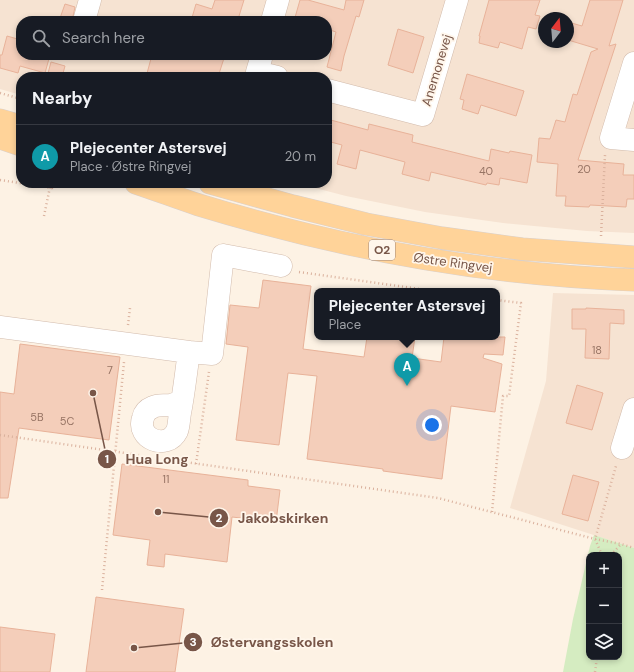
<!DOCTYPE html>
<meta charset="utf-8">
<style>
:root{--surface:#171b24;--page:#20242c;--text:#f1f3f6;--muted:#9ea1a6;--line:#363941;--accent:#ee5e43}
body{margin:0;font-family:"DM Sans",sans-serif;background:var(--page);color:var(--text)}
.controls{position:absolute;right:12px;bottom:12px;display:grid;overflow:hidden;border-radius:8px;box-shadow:0 2px 6px #0003}
.controls button{width:36px;height:36px;display:grid;place-items:center;padding:0;border:0;border-bottom:1px solid var(--line);background:var(--surface);color:var(--text);font:20px sans-serif}
.compass{position:absolute;left:538px;top:12px;width:36px;height:36px;border-radius:50%;background:var(--surface);box-shadow:0 2px 6px #0003;rotate:16deg}
.you{position:absolute;left:432px;top:425px;width:14px;height:14px;margin:-10px;border:3px solid #fff;border-radius:50%;background:#1a73e8;box-shadow:0 0 0 6px #1a73e833}
.badge{display:grid;place-items:center;width:26px;height:26px;border-radius:50%;background:var(--accent);color:#fff;font-size:13px;font-weight:700}
.pin{position:absolute;translate:-50% -33px;filter:drop-shadow(0 1px 2px #0008)}
.pin::after{content:'';position:absolute;top:21px;width:14px;height:12px;background:inherit;clip-path:polygon(0 0,100% 0,50% 100%)}
.popup{position:absolute;left:314px;top:288px;width:186px;height:52px;box-sizing:border-box;display:grid;place-content:center;border-radius:8px;background:var(--surface);filter:drop-shadow(0 1px 3px #0005);font-size:13px;white-space:nowrap;color:var(--muted)}
.popup b{font-size:15px;color:var(--text)}
.popup::after{content:'';position:absolute;left:50%;top:100%;margin-left:-8px;border:8px solid transparent;border-top-color:var(--surface)}
.list{margin:0;padding:0;list-style:none}
h2{display:flex;justify-content:space-between;align-items:center;height:52px;margin:0;padding:0 16px;font-size:17px}
h2 small{font-size:13px;font-weight:400;color:var(--muted)}
.list li{display:grid;grid-template-columns:26px 1fr auto;gap:12px;align-items:center;box-sizing:border-box;height:64px;padding:0 16px;border-top:1px solid var(--line)}
.list b{display:block;font-size:15px;white-space:nowrap}
.list p{margin:0;font-size:13px;white-space:nowrap;color:var(--muted)}
.list em{font-size:13px;font-style:normal;color:var(--muted)}
.icon{flex:none;width:22px;height:22px;fill:none;stroke:currentColor;stroke-width:2;stroke-linecap:round;stroke-linejoin:round}
.map{position:relative;flex:none;width:634px;height:672px;overflow:hidden}
.search{position:absolute;background:var(--surface);box-shadow:0 2px 6px #0003;left:16px;top:16px;width:316px;height:44px;display:flex;align-items:center;gap:10px;box-sizing:border-box;padding:0 14px;border-radius:16px;color:var(--muted);font-size:15px}
.panel{position:absolute;background:var(--surface);box-shadow:0 2px 6px #0003;left:16px;top:72px;width:316px;height:116px;border-radius:16px}
.map>svg:first-child{display:block}
</style>
<div class="map">
<svg width="634" height="672" viewBox="0 0 634 672">
<rect width="100%" height="100%" fill="#fdf2e4"/>
<!-- residential -->
<path fill="#f6e3d2" fill-rule="evenodd" d="M 0,0 L 634,0 L 634,233 L 587,231 L 503,223 L 425,212 L 346,196 L 296,183 L 327,183 L 327,77 L 21,77 L 21,95 L 0,89 ZM 544,18 L 568,18 L 568,42 L 544,42 ZM 21,21 L 327,21 L 327,55 L 21,55 Z
M 553,293 L 634,295 L 634,548 L 510,508 L 546,381 Z"/>
<!-- green -->
<path fill="#d5ecc1" fill-rule="evenodd" d="M 594,535 L 634,548 L 634,672 L 563,672 L 573,619 L 590,546 ZM 589,555 L 619,555 L 619,657 L 589,657 Z"/>
<!-- building -->
<path fill="#f4ceba" stroke="#e8b299" d="M 215,0 L 244,0 L 239,16 L 241,17 L 240,21 L 191,21 L 196,4 L 212,9 Z
M 300,0 L 308,0 L 344,10 L 346,0 L 364,0 L 359,17 L 356,16 L 344,56 L 341,71 L 327,67 L 336,32 L 327,29 L 327,21 L 294,21 Z
M 489,0 L 540,0 L 535,15 L 540,16 L 536,29 L 528,27 L 522,49 L 500,42 L 498,48 L 479,43 L 480,36 L 479,36 Z
M 590,0 L 623,0 L 609,46 L 616,44 L 578,160 L 624,164 L 623,175 L 634,175 L 634,199 L 627,199 L 626,207 L 590,205 L 589,207 L 565,206 L 566,196 L 556,196 L 558,164 L 537,162 L 539,138 L 550,139 L 556,120 L 565,122 L 573,94 L 577,95 L 591,52 L 598,49 L 568,40 L 568,22 L 582,26 Z
M 65,4 L 75,7 L 72,21 L 59,21 Z
M 398,29 L 424,37 L 413,73 L 388,65 Z
M 7,36 L 21,40 L 21,55 L 50,55 L 45,73 L 20,66 L 18,73 L 0,68 L 0,55 L 2,55 Z
M 152,55 L 225,55 L 218,77 L 146,77 Z
M 51,62 L 65,66 L 62,77 L 47,77 Z
M 467,74 L 524,91 L 516,116 L 481,105 L 478,114 L 462,109 L 464,100 L 460,99 Z
M 327,119 L 368,130 L 369,124 L 413,135 L 412,142 L 489,161 L 491,149 L 509,153 L 510,151 L 532,155 L 527,183 L 500,178 L 499,185 L 487,183 L 486,185 L 431,172 L 429,181 L 402,174 L 405,162 L 360,150 L 356,169 L 337,164 L 342,145 L 327,141 Z
M 263,280 L 311,286 L 303,349 L 364,357 L 367,337 L 415,337 L 412,358 L 441,362 L 444,337 L 505,337 L 503,355 L 484,354 L 483,358 L 502,364 L 495,412 L 451,406 L 442,479 L 383,471 L 383,469 L 307,459 L 317,376 L 288,373 L 279,445 L 236,440 L 248,347 L 226,344 L 230,305 L 259,308 Z
M 586,308 L 624,310 L 624,324 L 610,323 L 609,359 L 585,358 L 586,329 L 572,329 L 572,309 L 586,309 Z
M 20,344 L 120,357 L 109,440 L 19,428 L 8,498 L 0,498 L 0,392 L 14,394 Z
M 577,385 L 603,393 L 592,430 L 566,423 Z
M 122,464 L 248,480 L 248,486 L 280,490 L 276,522 L 232,517 L 227,562 L 165,554 L 164,567 L 147,565 L 150,540 L 113,535 Z
M 573,475 L 599,482 L 588,521 L 562,514 Z
M 96,597 L 184,609 L 175,672 L 86,672 Z
M 0,627 L 55,634 L 50,672 L 0,672 Z"/>
<g fill="none" stroke-linecap="round" stroke-linejoin="round">
<defs>
<path id="minor" d="M 84,21 L 90,0
M 272,21 L 278,0
M 262,55 L 257,72 L 277,77
M 634,63 L 611,138 L 634,140
M 327,90 L 423,115 L 457,0
M 0,327 L 189,352 C 186,372 184,393 180,413 C 179,419 179,426 177,431 C 167,451 136,439 143,418 C 144,413 148,409 153,407 C 159,404 165,406 171,405 C 175,404 179,402 182,400
M 189,352 L 212,354 L 223,255 L 281,266
M 622,448 L 634,409"/>
<path id="major" d="M 0,120 L 21,126
M 0,138 L 21,145
M 136,183 C 157,190 178,198 199,205 C 340,248 487,275 634,280
M 210,183 L 293,206 L 366,224 L 442,238 L 522,249 L 634,257"/>
</defs>
<!-- minor casing -->
<use href="#minor" stroke="#d2bbac" stroke-width="23"/>
<!-- major casing -->
<use href="#major" stroke="#d9d0cc" stroke-width="23"/>
<!-- path -->
<path stroke="#dab19d" stroke-width="2.5" stroke-dasharray="1 3" stroke-linecap="butt" d="M 0,93 L 21,99
M 0,180 L 52,188 L 53,183
M 44,216 L 50,187
M 601,236 L 605,155
M 299,272 L 434,291
M 128,325 L 130,308
M 0,435 L 139,455
M 171,460 L 438,498 L 595,539 L 621,544 L 634,548
M 196,464 L 209,372
M 492,512 L 503,396 L 509,396 L 521,303 L 497,300
M 602,555 L 595,539 L 616,466
M 611,555 L 621,544
M 102,590 L 124,362
M 595,672 L 597,657"/>
<!-- minor -->
<use href="#minor" stroke="#fff" stroke-width="22"/>
<!-- major -->
<use href="#major" stroke="#ffd399" stroke-width="22"/>
</g>
<g text-anchor="middle" stroke-width="3.5" stroke-linejoin="round" paint-order="stroke">
<!-- number labels -->
<g font-size="11" fill="#977464">
<text x="584" y="173">20</text>
<text x="486" y="175">40</text>
<text x="597" y="354">18</text>
<text x="110" y="374">7</text>
<text x="37" y="421">5B</text>
<text x="67" y="425">5C</text>
<text x="166" y="483">11</text>
</g>
<!-- shield labels -->
<rect fill="#fff6eb" stroke="#a08679" stroke-width="1" x="369" y="240" width="26" height="20" rx="3"/>
<g font-size="12" font-weight="bold" fill="#785648">
<text x="382" y="254">O2</text>
</g>
<!-- street labels -->
<g font-size="13" fill="#785648" stroke="#fff6eb">
<text transform="translate(436 70) rotate(-73)" y="5">Anemonevej</text>
<text transform="translate(453 262) rotate(8)" y="5">Østre Ringvej</text>
</g>
</g>
<!-- callouts -->
<path fill="none" stroke="#785648" stroke-width="1.5" d="M93 393L107 459M158 512L219 518M134 648L193 642"/>
<g fill="#785648" stroke="#fff6eb" stroke-width="1.5">
<circle cx="93" cy="393" r="4"/>
<circle cx="158" cy="512" r="4"/>
<circle cx="134" cy="648" r="4"/>
<circle cx="107" cy="459" r="10"/>
<circle cx="219" cy="518" r="10"/>
<circle cx="193" cy="642" r="10"/>
</g>
<g font-size="12" text-anchor="middle" font-weight="bold" fill="#fff">
<text x="107" y="463">1</text>
<text x="219" y="522">2</text>
<text x="193" y="646">3</text>
</g>
<g font-size="14" text-anchor="middle" font-weight="bold" fill="#785648" stroke="#fff6eb" stroke-width="3.5" stroke-linejoin="round" paint-order="stroke">
<text x="157" y="464">Hua Long</text>
<text x="283" y="523">Jakobskirken</text>
<text x="272" y="647">Østervangsskolen</text>
</g>
</svg>
<div class="controls">
<button>+</button>
<button>−</button>
<button><svg class="icon" aria-label="layers" viewBox="0 0 24 24"><path d="M12 4l9 5-9 5-9-5zM3 14l9 5 9-5"/></svg></button>
</div>
<svg class="compass" viewBox="-18 -18 36 36"><path d="M0-13l5 13h-10z" fill="#e53935"/><path d="M0 13l5-13h-10z" fill="#9ea1a6"/></svg>
<div class="you"></div>
<div class="pin badge" style="left:407px;top:386px;background:#0f9aa8">A</div>
<div class="popup"><b>Plejecenter Astersvej</b>Place</div>
<div class="search"><svg class="icon" aria-label="search" viewBox="0 0 24 24"><circle cx="10" cy="10" r="6"/><path d="M15 15l6 6"/></svg>Search here</div>
<section class="panel">
<h2>Nearby<small></small></h2>
<ul class="list">
<li><span class="badge" style="background:#0f9aa8">A</span><div><b>Plejecenter Astersvej</b><p>Place · Østre Ringvej</p></div><em>20 m</em></li>
</ul>
</section>
</div>
